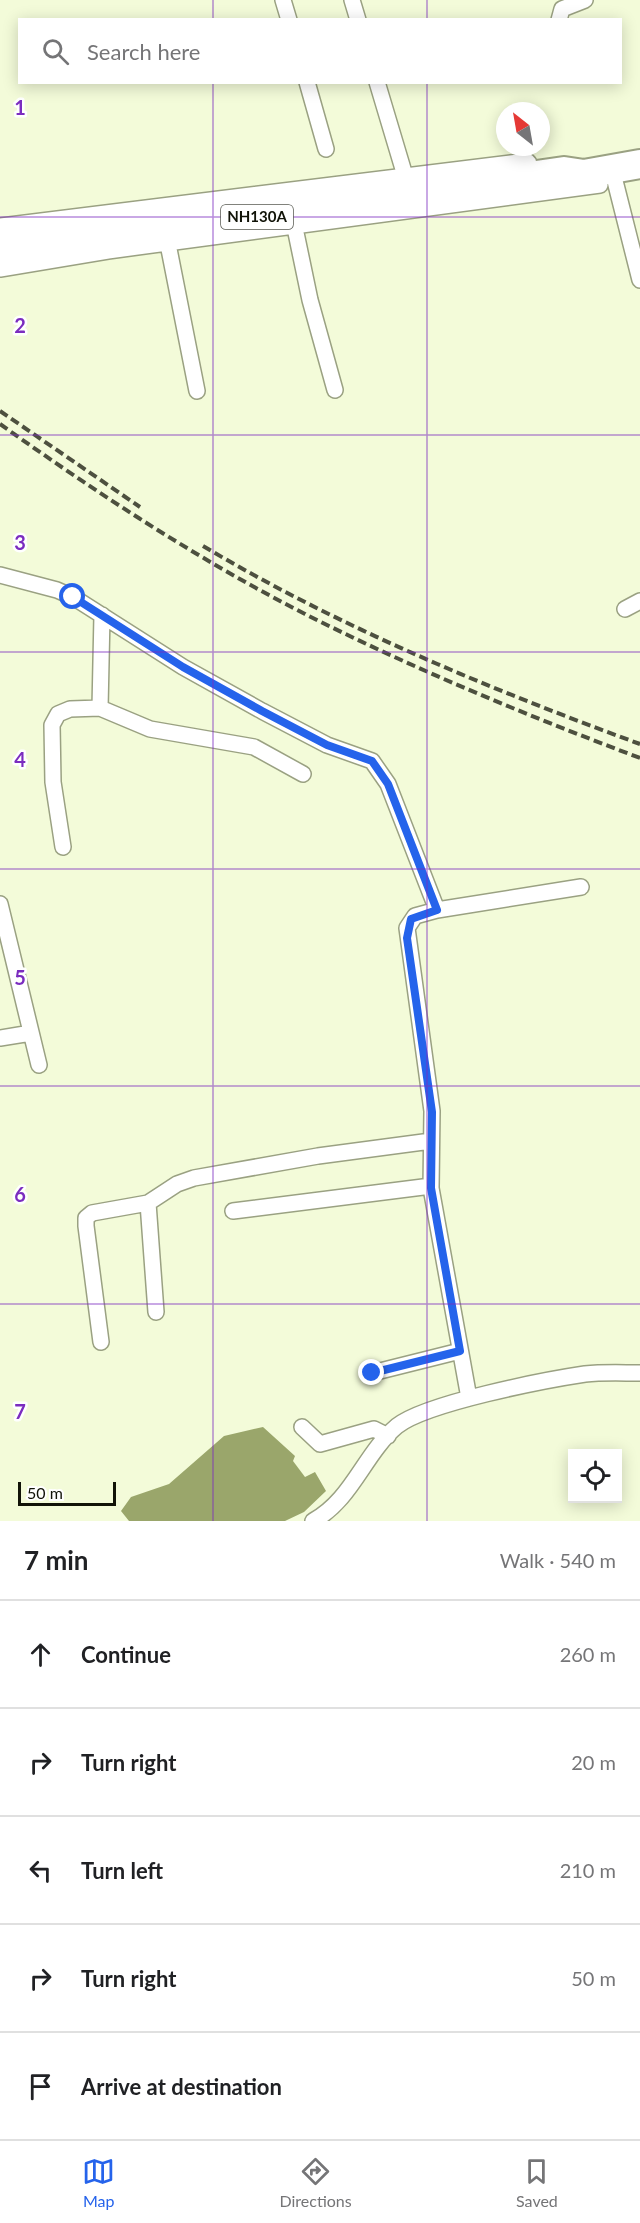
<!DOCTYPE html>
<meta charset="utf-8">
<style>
:root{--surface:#fff;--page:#f6f6f6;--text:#202124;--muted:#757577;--line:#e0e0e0;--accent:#2563eb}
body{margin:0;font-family:Lato,sans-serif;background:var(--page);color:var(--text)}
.controls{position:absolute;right:18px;bottom:18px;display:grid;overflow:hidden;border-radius:0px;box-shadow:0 3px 15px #0003}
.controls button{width:54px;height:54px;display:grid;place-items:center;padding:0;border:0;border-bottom:2px solid var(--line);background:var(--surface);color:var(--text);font:30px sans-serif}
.compass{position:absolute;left:496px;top:102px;width:54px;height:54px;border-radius:50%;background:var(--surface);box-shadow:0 3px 15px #0003;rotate:329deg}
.scale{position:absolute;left:18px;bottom:15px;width:98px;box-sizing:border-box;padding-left:6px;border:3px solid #111308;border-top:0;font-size:16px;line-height:21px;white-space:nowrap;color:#111308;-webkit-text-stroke:4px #fff;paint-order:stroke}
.stop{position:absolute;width:18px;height:18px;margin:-14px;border:4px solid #2563eb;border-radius:50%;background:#fff}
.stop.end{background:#2563eb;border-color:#fff;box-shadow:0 2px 6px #0008}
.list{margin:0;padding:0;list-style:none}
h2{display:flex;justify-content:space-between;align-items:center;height:78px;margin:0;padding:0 24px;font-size:26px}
h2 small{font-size:20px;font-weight:400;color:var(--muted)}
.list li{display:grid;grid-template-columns:39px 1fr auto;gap:18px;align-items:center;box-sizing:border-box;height:108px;padding:0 24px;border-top:2px solid var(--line)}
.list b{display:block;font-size:22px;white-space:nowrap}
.list em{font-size:20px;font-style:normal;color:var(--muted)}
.icon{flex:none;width:33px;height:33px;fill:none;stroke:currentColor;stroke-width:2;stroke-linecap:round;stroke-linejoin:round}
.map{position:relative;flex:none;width:640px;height:1521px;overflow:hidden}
.search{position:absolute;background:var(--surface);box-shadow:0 3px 15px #0003;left:18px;right:18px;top:18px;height:66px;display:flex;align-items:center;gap:15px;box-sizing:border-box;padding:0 21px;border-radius:0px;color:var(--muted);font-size:22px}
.sheet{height:618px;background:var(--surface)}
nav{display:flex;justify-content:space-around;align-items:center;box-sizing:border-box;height:84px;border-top:2px solid var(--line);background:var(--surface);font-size:16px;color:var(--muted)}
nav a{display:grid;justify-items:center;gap:3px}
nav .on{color:var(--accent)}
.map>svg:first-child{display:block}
</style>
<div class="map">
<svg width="640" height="1521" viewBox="0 0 640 1521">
<rect width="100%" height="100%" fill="#f3fbd9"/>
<!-- water -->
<path fill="#9aa66b" d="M 263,1427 L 295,1456 L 293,1461 L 305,1477 L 315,1472 L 326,1491 L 304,1512 L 285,1521 L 129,1521 L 121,1511 L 131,1497 L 169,1484 L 224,1436 Z"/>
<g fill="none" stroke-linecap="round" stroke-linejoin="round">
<defs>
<path id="street" d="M 283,0 L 289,20
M 352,0 L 358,20
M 559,20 L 562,9 L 585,0
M 307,82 L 326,149
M 377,82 L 406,179
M 612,169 L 640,280
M 295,228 L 310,300 L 335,390
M 168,244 L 197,391
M 0,269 L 108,251 L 600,185
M 0,575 L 57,590 L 73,597 L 183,667 L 262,711 L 327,745 L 372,761 L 388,784 L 437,910
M 625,609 L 640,601
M 100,708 L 102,615
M 63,847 L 53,782 L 52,725 L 58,714 L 70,709 L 100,708 L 150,729 L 254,747 L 303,774
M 0,904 L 39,1065
M 0,1038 L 31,1033
M 148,1203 L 156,1312
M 233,1211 L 431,1186
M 101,1342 L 86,1226 L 86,1218 L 92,1213 L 148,1203 L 177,1184 L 194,1178 L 318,1156 L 431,1141
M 372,1373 L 460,1351
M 469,1398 L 431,1188 L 432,1111 L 407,928 L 415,916 L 437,910 L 581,887
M 302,1427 L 320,1444 L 374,1429 L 388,1436
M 313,1521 C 352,1500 364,1454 397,1426 C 426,1403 545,1380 585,1374 C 603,1372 622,1373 640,1373"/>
<path id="secondary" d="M 0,229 L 526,164"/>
<path id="highway" d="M 0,253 L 564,171 L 584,174 L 640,164"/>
</defs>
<!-- street casing -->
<use href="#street" stroke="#9aa182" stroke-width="18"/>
<!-- secondary casing -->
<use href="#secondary" stroke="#9aa182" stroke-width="24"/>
<!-- highway casing -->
<use href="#highway" stroke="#9aa182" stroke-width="32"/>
<!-- street -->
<use href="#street" stroke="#fff" stroke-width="15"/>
<!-- secondary -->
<use href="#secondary" stroke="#fff" stroke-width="21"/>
<!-- highway -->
<use href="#highway" stroke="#fff" stroke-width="28"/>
<!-- rail -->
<path stroke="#4d503f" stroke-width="4" stroke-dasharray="9 4.5" stroke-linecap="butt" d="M 0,411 L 140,507
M 0,424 C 97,493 199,560 305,614 C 414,669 526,715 640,758
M 203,546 C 341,628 490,689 640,744"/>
</g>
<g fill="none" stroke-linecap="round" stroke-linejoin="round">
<!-- route -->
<path stroke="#2563eb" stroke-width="8" d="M 73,597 L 183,667 L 262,711 L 327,745 L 372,761 L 388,784 L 437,910 L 411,919 L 407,938 L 432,1112 L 431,1188 L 460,1351 L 372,1373"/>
</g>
<!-- grid -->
<path fill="none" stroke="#7b2cbf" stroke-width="1.5" stroke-opacity="0.55" d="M 213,0 L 213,20M 427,0 L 427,20M 213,82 L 213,1521M 427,82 L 427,1521M 0,217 L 640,217M 0,435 L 640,435M 0,652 L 640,652M 0,869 L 640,869M 0,1086 L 640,1086M 0,1304 L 640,1304"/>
<g text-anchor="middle" stroke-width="5" stroke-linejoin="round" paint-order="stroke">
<!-- shield labels -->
<rect fill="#fff" stroke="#585a52" stroke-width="1.5" x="221" y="205" width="72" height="24" rx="4.5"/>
<g font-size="15" font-weight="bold" fill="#111308">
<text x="257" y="222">NH130A</text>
</g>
</g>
<g font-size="20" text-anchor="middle" font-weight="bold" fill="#7b2cbf" stroke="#fff" stroke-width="5" stroke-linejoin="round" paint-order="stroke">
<text x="20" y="115">1</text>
<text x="20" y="333">2</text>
<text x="20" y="550">3</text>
<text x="20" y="767">4</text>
<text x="20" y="985">5</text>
<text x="20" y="1202">6</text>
<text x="20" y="1419">7</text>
</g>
</svg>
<div class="controls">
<button><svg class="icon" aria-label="locate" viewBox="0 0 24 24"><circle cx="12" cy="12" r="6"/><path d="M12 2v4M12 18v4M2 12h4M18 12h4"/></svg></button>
</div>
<svg class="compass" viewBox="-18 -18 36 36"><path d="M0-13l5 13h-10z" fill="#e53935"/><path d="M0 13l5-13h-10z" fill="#757577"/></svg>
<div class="scale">50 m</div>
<div class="stop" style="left:73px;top:597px"></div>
<div class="stop end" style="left:372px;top:1373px"></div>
<div class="search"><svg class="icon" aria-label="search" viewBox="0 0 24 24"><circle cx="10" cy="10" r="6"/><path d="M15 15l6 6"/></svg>Search here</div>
</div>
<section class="sheet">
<h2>7 min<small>Walk · 540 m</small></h2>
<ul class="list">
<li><svg class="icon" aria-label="ahead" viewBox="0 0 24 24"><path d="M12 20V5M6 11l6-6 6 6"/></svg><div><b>Continue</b></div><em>260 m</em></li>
<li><svg class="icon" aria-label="right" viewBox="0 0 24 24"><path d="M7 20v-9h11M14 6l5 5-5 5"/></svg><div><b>Turn right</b></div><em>20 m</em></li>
<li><svg class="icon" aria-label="left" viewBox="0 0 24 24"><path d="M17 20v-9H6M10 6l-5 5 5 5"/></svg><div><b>Turn left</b></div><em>210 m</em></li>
<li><svg class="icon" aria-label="right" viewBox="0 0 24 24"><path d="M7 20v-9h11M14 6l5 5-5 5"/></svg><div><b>Turn right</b></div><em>50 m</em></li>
<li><svg class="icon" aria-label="arrive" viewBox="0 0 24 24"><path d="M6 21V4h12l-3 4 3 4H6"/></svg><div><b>Arrive at destination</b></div></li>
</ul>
</section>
<nav>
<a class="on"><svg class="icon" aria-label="map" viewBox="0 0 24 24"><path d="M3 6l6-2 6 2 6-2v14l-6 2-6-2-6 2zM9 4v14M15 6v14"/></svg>Map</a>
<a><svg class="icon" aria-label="directions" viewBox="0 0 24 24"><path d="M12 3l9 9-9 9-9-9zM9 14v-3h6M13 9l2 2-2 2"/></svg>Directions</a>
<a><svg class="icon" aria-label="saved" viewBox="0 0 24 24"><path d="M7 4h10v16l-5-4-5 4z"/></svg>Saved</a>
</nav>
